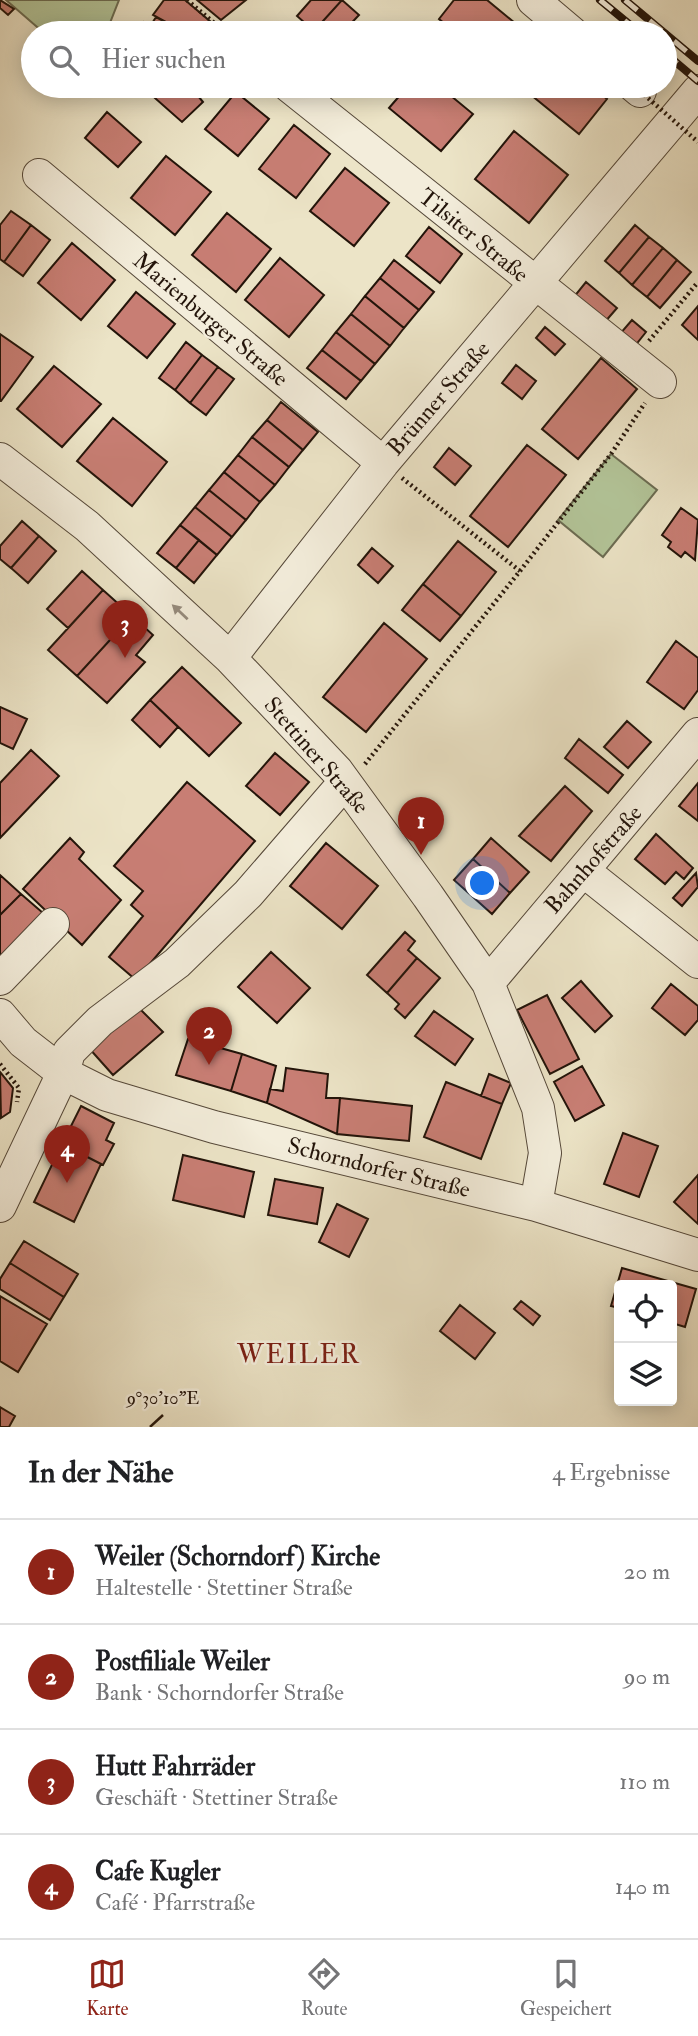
<!DOCTYPE html>
<html lang="de">
<meta charset="utf-8">
<style>
:root{--surface:#fff;--page:#f2f2f2;--text:#202124;--muted:#757577;--line:#e0e0e0;--accent:#8f2418}
body{margin:0;font-family:"IM FELL Double Pica",serif;background:var(--page);color:var(--text)}
.controls{position:absolute;right:21px;bottom:21px;display:grid;overflow:hidden;border-radius:7px;box-shadow:0 4px 18px #0003}
.controls button{width:63px;height:63px;display:grid;place-items:center;padding:0;border:0;border-bottom:2px solid var(--line);background:var(--surface);color:var(--text);font:35px sans-serif}
.you{position:absolute;left:483px;top:884px;width:24px;height:24px;margin:-18px;border:5px solid #fff;border-radius:50%;background:#1a73e8;box-shadow:0 0 0 10px #1a73e833}
.badge{display:grid;place-items:center;width:46px;height:46px;border-radius:50%;background:var(--accent);color:#fff;font-size:23px;font-weight:700}
.pin{position:absolute;translate:-50% -58px;filter:drop-shadow(0 2px 4px #0008)}
.pin::after{content:'';position:absolute;top:37px;width:24px;height:21px;background:inherit;clip-path:polygon(0 0,100% 0,50% 100%)}
.list{margin:0;padding:0;list-style:none}
h2{display:flex;justify-content:space-between;align-items:center;height:91px;margin:0;padding:0 28px;font-size:30px}
h2 small{font-size:23px;font-weight:400;color:var(--muted)}
.list li{display:grid;grid-template-columns:46px 1fr auto;gap:21px;align-items:center;box-sizing:border-box;height:105px;padding:0 28px;border-top:2px solid var(--line)}
.list b{display:block;font-size:26px;white-space:nowrap}
.list p{margin:0;font-size:23px;white-space:nowrap;color:var(--muted)}
.list em{font-size:23px;font-style:normal;color:var(--muted)}
.icon{flex:none;width:38px;height:38px;fill:none;stroke:currentColor;stroke-width:2;stroke-linecap:round;stroke-linejoin:round}
.map{position:relative;flex:none;width:698px;height:1427px;overflow:hidden}
.search{position:absolute;background:var(--surface);box-shadow:0 4px 18px #0003;left:21px;right:21px;top:21px;height:77px;display:flex;align-items:center;gap:18px;box-sizing:border-box;padding:0 24px;border-radius:38px;color:var(--muted);font-size:26px}
.sheet{height:511px;background:var(--surface)}
nav{display:flex;justify-content:space-around;align-items:center;box-sizing:border-box;height:98px;border-top:2px solid var(--line);background:var(--surface);font-size:19px;color:var(--muted)}
nav a{display:grid;justify-items:center;gap:4px}
nav .on{color:var(--accent)}
.map>svg:first-child{display:block}
</style>
<div class="map">
<svg width="698" height="1427" viewBox="0 0 698 1427">
<rect width="100%" height="100%" fill="#ece4c7"/>
<filter id="stains"><feTurbulence type="fractalNoise" baseFrequency=".00286" numOctaves="4"/><feColorMatrix values="0 0 0 0 .2 0 0 0 0 .09 0 0 0 0 .02 0 0 0 .5 -.17"/></filter>
<radialGradient id="worn" r=".72"><stop offset=".6" stop-color="#630" stop-opacity="0"/><stop offset="1" stop-color="#630" stop-opacity=".3"/></radialGradient>
<!-- green -->
<path fill="#b3c599" stroke="#6b6c52" stroke-width="2" d="M 6,0 L 119,0 L 106,33 L 44,33 Z
M 611,454 L 657,490 L 603,557 L 558,520 Z"/>
<!-- building -->
<path fill="#c87e74" stroke="#23140a" stroke-width="2" d="M 0,0 L 14,9 L 8,15 L 0,8 Z
M 164,0 L 185,0 L 218,28 L 214,33 L 186,33 L 153,15 Z
M 197,0 L 246,0 L 221,20 Z
M 311,0 L 342,0 L 314,31 L 297,16 Z
M 342,0 L 359,15 L 342,33 L 316,33 L 314,31 Z
M 454,0 L 487,0 L 527,33 L 456,33 L 439,19 Z
M 156,17 L 186,33 L 141,33 L 144,22 L 151,25 Z
M 149,86 L 190,86 L 203,102 L 182,122 L 147,91 Z
M 408,86 L 439,86 L 473,114 L 441,151 L 389,108 Z
M 520,86 L 591,86 L 607,99 L 579,134 Z
M 236,92 L 269,119 L 238,156 L 205,129 Z
M 107,112 L 141,142 L 118,167 L 85,138 Z
M 294,125 L 330,154 L 296,198 L 259,169 Z
M 514,131 L 568,175 L 529,223 L 475,179 Z
M 166,156 L 211,192 L 175,235 L 131,198 Z
M 345,168 L 389,203 L 354,246 L 310,211 Z
M 11,211 L 31,225 L 4,262 L 0,259 L 0,225 Z
M 227,213 L 271,249 L 236,292 L 192,255 Z
M 31,225 L 50,240 L 23,276 L 4,262 Z
M 635,225 L 649,237 L 619,273 L 605,261 Z
M 429,227 L 462,254 L 440,283 L 406,256 Z
M 649,237 L 663,248 L 632,285 L 619,273 Z
M 72,243 L 115,280 L 81,320 L 38,283 Z
M 663,248 L 677,260 L 647,297 L 632,285 Z
M 280,258 L 324,295 L 289,337 L 245,300 Z
M 394,260 L 434,292 L 419,310 L 380,278 Z
M 677,260 L 691,272 L 660,308 L 647,297 Z
M 380,278 L 419,310 L 404,328 L 365,296 Z
M 586,282 L 617,308 L 604,323 L 573,298 Z
M 136,292 L 175,324 L 147,358 L 108,326 Z
M 365,296 L 404,328 L 390,346 L 351,314 Z
M 698,306 L 698,340 L 682,325 Z
M 351,314 L 390,346 L 375,364 L 336,332 Z
M 632,320 L 646,332 L 634,347 L 619,335 Z
M 545,327 L 565,344 L 555,355 L 536,338 Z
M 336,332 L 375,364 L 361,381 L 322,350 Z
M 0,334 L 33,357 L 1,401 L 0,401 Z
M 186,342 L 202,355 L 175,390 L 159,378 Z
M 322,350 L 361,381 L 346,399 L 307,368 Z
M 202,355 L 218,367 L 190,403 L 175,390 Z
M 601,358 L 637,389 L 578,459 L 542,429 Z
M 516,365 L 536,381 L 522,399 L 502,383 Z
M 54,366 L 101,404 L 62,447 L 17,409 Z
M 218,367 L 234,379 L 206,415 L 190,403 Z
M 281,402 L 318,432 L 303,450 L 267,420 Z
M 113,418 L 167,462 L 132,506 L 77,461 Z
M 267,420 L 303,450 L 289,467 L 252,437 Z
M 252,437 L 289,467 L 275,485 L 238,455 Z
M 527,445 L 566,475 L 508,547 L 470,516 Z
M 449,448 L 471,466 L 455,485 L 434,467 Z
M 238,455 L 275,485 L 260,502 L 224,472 Z
M 224,472 L 260,502 L 246,520 L 209,490 Z
M 209,490 L 246,520 L 232,537 L 195,507 Z
M 195,507 L 232,537 L 217,555 L 180,525 Z
M 681,508 L 698,520 L 695,560 L 685,552 L 681,557 L 668,547 L 671,542 L 662,535 Z
M 22,521 L 39,536 L 11,568 L 0,559 L 0,546 Z
M 180,525 L 199,540 L 176,568 L 157,553 Z
M 39,536 L 56,551 L 28,583 L 11,568 Z
M 199,540 L 217,555 L 194,583 L 176,568 Z
M 458,541 L 496,572 L 461,616 L 423,584 Z
M 372,548 L 393,566 L 378,583 L 358,565 Z
M 82,571 L 103,590 L 68,628 L 47,609 Z
M 423,584 L 461,616 L 440,641 L 402,610 Z
M 103,590 L 132,616 L 77,676 L 48,650 Z
M 132,616 L 153,635 L 136,655 L 145,662 L 107,703 L 77,676 Z
M 384,623 L 427,659 L 366,732 L 323,697 Z
M 676,641 L 698,658 L 698,690 L 684,709 L 647,682 Z
M 182,667 L 241,723 L 209,756 L 150,700 Z
M 150,700 L 178,727 L 160,747 L 132,720 Z
M 0,707 L 27,719 L 13,749 L 0,743 Z
M 627,721 L 651,742 L 628,768 L 604,747 Z
M 579,739 L 623,775 L 608,793 L 565,758 Z
M 31,750 L 59,776 L 0,838 L 0,783 Z
M 275,753 L 309,782 L 280,815 L 246,786 Z
M 187,782 L 255,841 L 136,980 L 109,957 L 143,916 L 131,905 L 143,891 L 114,866 Z
M 698,783 L 698,821 L 679,806 Z
M 565,786 L 592,811 L 551,861 L 519,836 Z
M 656,834 L 693,868 L 684,879 L 676,872 L 665,884 L 635,859 Z
M 70,838 L 84,852 L 79,859 L 121,900 L 82,945 L 23,889 Z
M 491,838 L 529,872 L 510,893 L 473,859 Z
M 326,843 L 378,886 L 342,929 L 290,886 Z
M 473,859 L 510,893 L 492,914 L 454,880 Z
M 696,873 L 698,887 L 682,906 L 673,898 Z
M 0,875 L 21,894 L 0,915 Z
M 21,894 L 43,913 L 0,959 L 0,915 Z
M 405,932 L 415,941 L 408,950 L 417,958 L 387,993 L 367,975 Z
M 271,952 L 310,988 L 277,1023 L 238,987 Z
M 417,958 L 440,978 L 405,1018 L 395,1009 L 399,1004 L 387,993 Z
M 581,981 L 612,1016 L 595,1032 L 562,998 Z
M 671,984 L 698,1006 L 698,1020 L 685,1035 L 652,1008 Z
M 547,995 L 579,1059 L 550,1074 L 517,1010 Z
M 136,1005 L 163,1032 L 113,1075 L 88,1047 Z
M 434,1011 L 473,1039 L 455,1065 L 415,1036 Z
M 188,1039 L 242,1054 L 231,1091 L 176,1075 Z
M 242,1054 L 276,1066 L 267,1103 L 231,1091 Z
M 582,1066 L 604,1105 L 575,1121 L 554,1082 Z
M 286,1068 L 328,1074 L 326,1098 L 340,1098 L 337,1134 L 267,1103 L 270,1089 L 283,1091 Z
M 0,1072 L 13,1088 L 10,1112 L 1,1118 Z
M 489,1074 L 511,1083 L 502,1104 L 481,1096 Z
M 446,1082 L 502,1104 L 481,1159 L 424,1137 Z
M 340,1098 L 412,1106 L 409,1141 L 337,1134 Z
M 81,1106 L 114,1123 L 106,1140 L 114,1144 L 103,1165 L 62,1144 Z
M 623,1133 L 658,1146 L 639,1197 L 604,1184 Z
M 62,1144 L 101,1164 L 74,1222 L 34,1202 Z
M 183,1155 L 254,1172 L 244,1217 L 173,1200 Z
M 698,1175 L 698,1224 L 674,1202 Z
M 275,1179 L 323,1188 L 317,1224 L 268,1215 Z
M 337,1204 L 368,1219 L 349,1257 L 319,1242 Z
M 24,1241 L 78,1274 L 64,1297 L 10,1263 Z
M 10,1263 L 64,1297 L 50,1320 L 0,1289 L 0,1279 Z
M 622,1268 L 696,1289 L 685,1327 L 672,1323 L 672,1285 L 619,1285 L 619,1308 L 611,1306 Z
M 0,1296 L 47,1324 L 18,1372 L 0,1361 Z
M 521,1301 L 540,1316 L 533,1325 L 514,1309 Z
M 460,1305 L 495,1333 L 475,1359 L 440,1331 Z
M 0,1407 L 15,1416 L 9,1427 L 0,1427 Z"/>
<g fill="none" stroke-linecap="round" stroke-linejoin="round">
<defs>
<path id="minor" d="M 533,0 L 572,33
M 289,86 L 660,382
M 634,86 L 640,91
M 39,175 L 383,463
M 0,459 L 87,526 L 230,658 L 337,771 L 428,896 L 488,983 L 538,1108 L 545,1153 L 536,1205
M 230,658 L 383,463 L 698,91
M 585,872 L 698,962
M 0,979 L 53,924
M 488,983 L 698,734
M 0,1015 L 23,1042 L 63,1073 L 107,1095 L 214,1127 L 536,1205 L 698,1255
M 0,1206 L 63,1073 L 69,1052 L 100,1021 L 177,963 L 248,894 L 345,782"/>
</defs>
<!-- minor casing -->
<use href="#minor" stroke="#554839" stroke-width="34"/>
<!-- path -->
<path stroke="#23140a" stroke-width="4.5" stroke-dasharray="2 3.5" stroke-linecap="butt" d="M 187,0 L 226,33
M 649,341 L 698,282
M 402,478 L 520,571
M 365,764 L 520,571 L 611,454 L 645,403
M 0,1064 L 19,1088 L 17,1102"/>
<!-- minor -->
<use href="#minor" stroke="#f3eddb" stroke-width="32"/>
<defs>
<path id="rail" d="M 600,0 L 640,33
M 625,0 L 698,61
M 665,53 L 698,81"/>
</defs>
<!-- rail casing -->
<use href="#rail" stroke="#23140a" stroke-width="8"/>
<!-- rail -->
<use href="#rail" stroke="#f3eddb" stroke-width="5" stroke-dasharray="16" stroke-linecap="butt"/>
<!-- path-bridge -->
<path stroke="#23140a" stroke-width="4.5" stroke-dasharray="2 3.5" stroke-linecap="butt" d="M 640,91 L 698,142"/>
</g>
<!-- one-way arrows -->
<defs><path id="oneway-solid" d="M-6-.8H1V-3.2L6.5 0L1 3.2V.8H-6Z" transform="scale(1.75)"/></defs>
<use fill="#958b7d" href="#oneway-solid" transform="translate(180 612) rotate(-137)"/>
<!-- ticks -->
<path fill="none" stroke="#23140a" stroke-width="2.5" d="M 150,1427 L 163,1415"/>
<g text-anchor="middle" stroke-width="5" stroke-linejoin="round" paint-order="stroke">
<!-- street labels -->
<g font-size="23" fill="#23140a" stroke="#f3eddb">
<text transform="translate(474 235) rotate(39)" y="8">Tilsiter Straße</text>
<text transform="translate(211 319) rotate(40)" y="8">Marienburger Straße</text>
<text transform="translate(438 398) rotate(-49)" y="8">Brünner Straße</text>
<text transform="translate(317 755) rotate(49)" y="8">Stettiner Straße</text>
<text transform="translate(593 859) rotate(-49)" y="8">Bahnhofstraße</text>
<text transform="translate(379 1167) rotate(14)" y="8">Schorndorfer Straße</text>
</g>
<!-- quarter labels -->
<g font-size="26" letter-spacing="2" fill="#7a1f14" stroke="#f3eddb">
<text x="299" y="1363">WEILER</text>
</g>
</g>
<g font-size="18" text-anchor="middle" fill="#23140a" stroke="#f3eddb" stroke-width="5" stroke-linejoin="round" paint-order="stroke">
<text x="163" y="1404">9°30'10"E</text>
</g>
<rect width="100%" height="100%" filter="url(#stains)"/>
<rect width="100%" height="100%" fill="url(#worn)"/>
</svg>
<div class="controls">
<button><svg class="icon" aria-label="locate" viewBox="0 0 24 24"><circle cx="12" cy="12" r="6"/><path d="M12 2v4M12 18v4M2 12h4M18 12h4"/></svg></button>
<button><svg class="icon" aria-label="layers" viewBox="0 0 24 24"><path d="M12 4l9 5-9 5-9-5zM3 14l9 5 9-5"/></svg></button>
</div>
<div class="you"></div>
<div class="pin badge" style="left:421px;top:855px">1</div>
<div class="pin badge" style="left:209px;top:1065px">2</div>
<div class="pin badge" style="left:125px;top:658px">3</div>
<div class="pin badge" style="left:67px;top:1183px">4</div>
<div class="search"><svg class="icon" aria-label="search" viewBox="0 0 24 24"><circle cx="10" cy="10" r="6"/><path d="M15 15l6 6"/></svg>Hier suchen</div>
</div>
<section class="sheet">
<h2>In der Nähe<small>4 Ergebnisse</small></h2>
<ul class="list">
<li><span class="badge">1</span><div><b>Weiler (Schorndorf) Kirche</b><p>Haltestelle · Stettiner Straße</p></div><em>20 m</em></li>
<li><span class="badge">2</span><div><b>Postfiliale Weiler</b><p>Bank · Schorndorfer Straße</p></div><em>90 m</em></li>
<li><span class="badge">3</span><div><b>Hutt Fahrräder</b><p>Geschäft · Stettiner Straße</p></div><em>110 m</em></li>
<li><span class="badge">4</span><div><b>Cafe Kugler</b><p>Café · Pfarrstraße</p></div><em>140 m</em></li>
</ul>
</section>
<nav>
<a class="on"><svg class="icon" aria-label="map" viewBox="0 0 24 24"><path d="M3 6l6-2 6 2 6-2v14l-6 2-6-2-6 2zM9 4v14M15 6v14"/></svg>Karte</a>
<a><svg class="icon" aria-label="directions" viewBox="0 0 24 24"><path d="M12 3l9 9-9 9-9-9zM9 14v-3h6M13 9l2 2-2 2"/></svg>Route</a>
<a><svg class="icon" aria-label="saved" viewBox="0 0 24 24"><path d="M7 4h10v16l-5-4-5 4z"/></svg>Gespeichert</a>
</nav>
